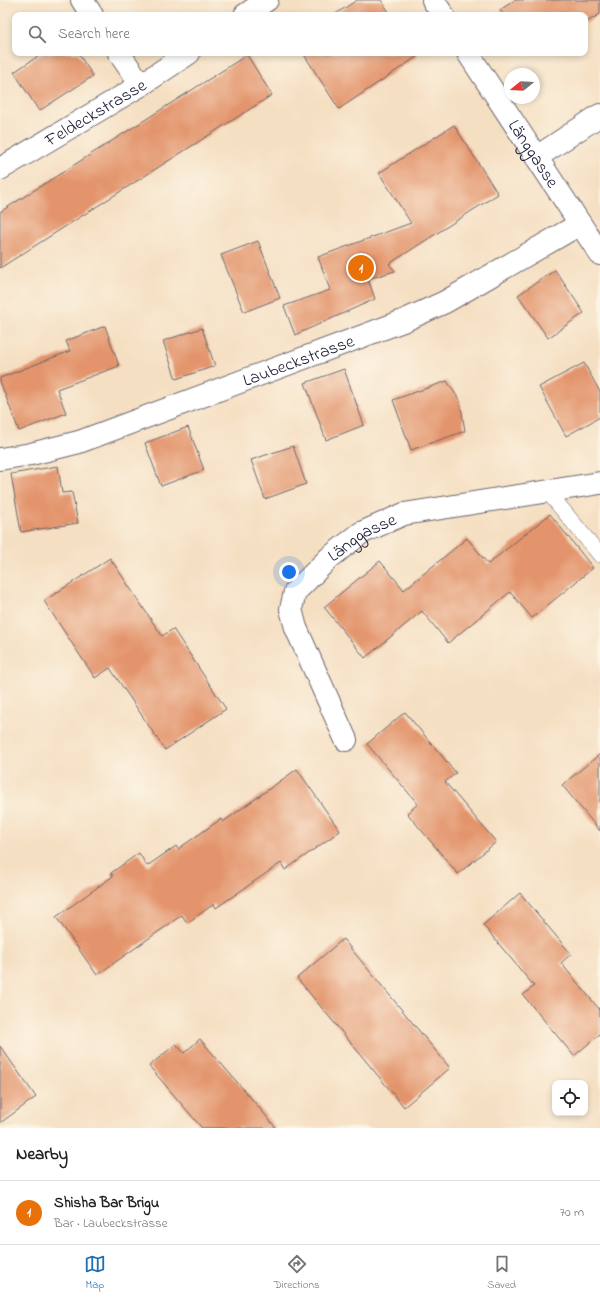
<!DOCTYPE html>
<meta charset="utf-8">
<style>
:root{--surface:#fff;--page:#f2f2f2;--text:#202124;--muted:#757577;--line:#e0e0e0;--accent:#1f6fb2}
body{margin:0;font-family:"Indie Flower",sans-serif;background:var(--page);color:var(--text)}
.controls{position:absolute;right:12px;bottom:12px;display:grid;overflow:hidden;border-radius:8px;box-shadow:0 2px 6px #0003}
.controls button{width:36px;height:36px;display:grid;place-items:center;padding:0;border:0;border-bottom:1px solid var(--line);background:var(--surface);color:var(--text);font:20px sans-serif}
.compass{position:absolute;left:504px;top:68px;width:36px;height:36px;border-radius:50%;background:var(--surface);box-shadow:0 2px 6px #0003;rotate:252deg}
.you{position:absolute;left:289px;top:572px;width:14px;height:14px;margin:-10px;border:3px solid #fff;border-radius:50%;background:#1a73e8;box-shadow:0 0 0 6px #1a73e833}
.badge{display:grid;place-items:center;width:26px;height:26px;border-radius:50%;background:var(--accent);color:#fff;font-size:13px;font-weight:700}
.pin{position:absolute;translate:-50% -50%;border:2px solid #fff;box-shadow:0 1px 4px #0006}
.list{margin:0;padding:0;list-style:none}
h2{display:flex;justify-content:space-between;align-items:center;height:52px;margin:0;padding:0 16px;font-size:17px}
h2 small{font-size:13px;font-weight:400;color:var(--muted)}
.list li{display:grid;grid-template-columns:26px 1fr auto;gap:12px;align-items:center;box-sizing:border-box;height:64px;padding:0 16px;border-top:1px solid var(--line)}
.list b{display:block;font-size:15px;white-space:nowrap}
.list p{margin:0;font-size:13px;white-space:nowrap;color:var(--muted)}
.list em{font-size:13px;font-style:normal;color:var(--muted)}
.icon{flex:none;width:22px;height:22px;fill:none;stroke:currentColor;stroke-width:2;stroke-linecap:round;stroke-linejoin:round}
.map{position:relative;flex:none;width:600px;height:1128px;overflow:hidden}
.search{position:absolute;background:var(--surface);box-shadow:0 2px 6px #0003;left:12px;right:12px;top:12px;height:44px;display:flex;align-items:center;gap:10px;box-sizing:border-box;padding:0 14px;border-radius:8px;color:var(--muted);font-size:15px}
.sheet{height:116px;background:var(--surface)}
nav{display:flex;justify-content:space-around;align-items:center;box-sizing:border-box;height:56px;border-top:1px solid var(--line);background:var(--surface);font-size:11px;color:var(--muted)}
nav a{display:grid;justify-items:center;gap:2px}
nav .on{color:var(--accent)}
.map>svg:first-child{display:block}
</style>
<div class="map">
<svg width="600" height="1128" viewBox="0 0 600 1128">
<rect width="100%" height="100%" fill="#fcf5e5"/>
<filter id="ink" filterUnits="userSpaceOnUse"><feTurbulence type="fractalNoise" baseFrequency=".025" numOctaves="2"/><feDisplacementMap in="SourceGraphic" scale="8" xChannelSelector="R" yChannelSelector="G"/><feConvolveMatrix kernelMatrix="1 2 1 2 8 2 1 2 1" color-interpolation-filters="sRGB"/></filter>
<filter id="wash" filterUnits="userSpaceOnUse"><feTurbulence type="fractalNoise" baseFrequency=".012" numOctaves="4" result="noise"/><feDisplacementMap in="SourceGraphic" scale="16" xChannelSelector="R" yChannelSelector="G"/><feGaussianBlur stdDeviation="0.9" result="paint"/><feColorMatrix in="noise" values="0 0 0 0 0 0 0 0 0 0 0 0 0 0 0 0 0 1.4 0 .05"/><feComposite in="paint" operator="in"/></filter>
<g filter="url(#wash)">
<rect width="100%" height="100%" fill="#f5dfc2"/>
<g id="blocks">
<!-- building -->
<path fill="#e3946c" d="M 357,0 L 381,0 L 391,15 L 334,15 Z
M 515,0 L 600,0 L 600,14 L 585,23 L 585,15 L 504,15 L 500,10 Z
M 43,53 L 78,53 L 93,76 L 39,111 L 14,72 Z
M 303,53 L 416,53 L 418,56 L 339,109 Z
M 247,55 L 272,95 L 0,268 L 0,212 Z
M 454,125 L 498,194 L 389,264 L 395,271 L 368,279 L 375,299 L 295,335 L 284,306 L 330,290 L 318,257 L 411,223 L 379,173 Z
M 258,241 L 280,298 L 244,312 L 221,255 Z
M 555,270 L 584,313 L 548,338 L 518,295 Z
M 105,326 L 119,366 L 57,389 L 66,413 L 19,431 L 0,381 L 0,378 L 70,351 L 66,341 Z
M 202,328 L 215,366 L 176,379 L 163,341 Z
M 584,363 L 600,392 L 600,417 L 566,436 L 539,387 Z
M 344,369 L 364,425 L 326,440 L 305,383 Z
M 447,381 L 460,401 L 465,431 L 411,450 L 393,400 Z
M 188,427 L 204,470 L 161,486 L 145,443 Z
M 293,446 L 306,484 L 265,499 L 251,460 Z
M 58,466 L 62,493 L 72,492 L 78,523 L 21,532 L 11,474 Z
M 550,514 L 593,568 L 532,618 L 510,592 L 448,643 L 422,611 L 365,658 L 324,607 L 380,561 L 404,590 L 467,538 L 488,564 Z
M 110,558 L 162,636 L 173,629 L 226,709 L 165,750 L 110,668 L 95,678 L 44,601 Z
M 405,712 L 456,773 L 445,782 L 496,842 L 458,874 L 407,813 L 418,804 L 367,744 Z
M 600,754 L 600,831 L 562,785 Z
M 297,769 L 340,831 L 285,870 L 281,863 L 216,908 L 214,904 L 187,923 L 182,915 L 97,975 L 56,917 L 113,876 L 111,873 L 139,853 L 147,866 L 176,846 L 178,849 L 221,819 L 223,822 Z
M 520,893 L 571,954 L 561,963 L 600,1010 L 600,1034 L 574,1056 L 523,995 L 534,986 L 483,925 Z
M 343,939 L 450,1068 L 404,1107 L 297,978 Z
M 200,1039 L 262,1111 L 276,1128 L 202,1128 L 149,1066 L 176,1044 L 184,1053 Z
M 0,1046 L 36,1097 L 0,1123 Z"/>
</g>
</g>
<g filter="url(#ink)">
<use href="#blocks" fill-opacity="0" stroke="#6c646a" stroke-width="1"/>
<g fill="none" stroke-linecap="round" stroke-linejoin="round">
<defs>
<path id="service" d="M 547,491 L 600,555"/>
<g id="minor">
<path d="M 82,0 L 92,15"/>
<path d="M 245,15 L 267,0"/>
<path d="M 119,53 L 141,85"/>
<path d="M 537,157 L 600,115"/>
<path id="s1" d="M 0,169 L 141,85 L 189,53"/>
<path id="s2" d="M 0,459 L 31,454 L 79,442 L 403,321 L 445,302 L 580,224"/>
<path id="s3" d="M 346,740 L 296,628 L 291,609 L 295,592 L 329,558 L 361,533 L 404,514 L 600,483"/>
</g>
<g id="tertiary">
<path d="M 433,0 L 443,15"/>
<path id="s4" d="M 468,53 L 600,254"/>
</g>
</defs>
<!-- service casing -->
<use href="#service" stroke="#6c646a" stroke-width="16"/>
<!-- minor casing -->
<use href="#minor" stroke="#6c646a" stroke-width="24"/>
<!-- tertiary casing -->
<use href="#tertiary" stroke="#6c646a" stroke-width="24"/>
<!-- service -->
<use href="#service" stroke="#fff" stroke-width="15"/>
<!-- minor -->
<use href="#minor" stroke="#fff" stroke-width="22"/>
<!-- tertiary -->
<use href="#tertiary" stroke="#fff" stroke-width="22"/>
</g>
</g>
<g text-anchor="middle" stroke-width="3" stroke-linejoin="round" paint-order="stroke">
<!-- street labels -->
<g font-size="18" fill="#22223b" stroke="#fcf5e5">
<text dy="6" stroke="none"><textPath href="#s1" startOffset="111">Feldeckstrasse</textPath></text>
<text dy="6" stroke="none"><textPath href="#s4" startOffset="120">Länggasse</textPath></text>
<text dy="6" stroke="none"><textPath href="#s2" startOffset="315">Laubeckstrasse</textPath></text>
<text dy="6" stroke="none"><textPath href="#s3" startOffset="247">Länggasse</textPath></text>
</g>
</g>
</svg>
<div class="controls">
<button><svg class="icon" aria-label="locate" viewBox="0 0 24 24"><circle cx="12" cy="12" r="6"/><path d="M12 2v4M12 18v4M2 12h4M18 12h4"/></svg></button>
</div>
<svg class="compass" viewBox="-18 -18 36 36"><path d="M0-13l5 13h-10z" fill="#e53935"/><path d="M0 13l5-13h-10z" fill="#757577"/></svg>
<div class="you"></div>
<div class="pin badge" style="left:361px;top:268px;background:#e8710a">1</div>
<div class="search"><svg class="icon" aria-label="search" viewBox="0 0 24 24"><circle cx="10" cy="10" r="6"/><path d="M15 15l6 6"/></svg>Search here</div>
</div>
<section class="sheet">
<h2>Nearby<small></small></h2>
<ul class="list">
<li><span class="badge" style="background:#e8710a">1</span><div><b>Shisha Bar Brigu</b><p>Bar · Laubeckstrasse</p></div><em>70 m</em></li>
</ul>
</section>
<nav>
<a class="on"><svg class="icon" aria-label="map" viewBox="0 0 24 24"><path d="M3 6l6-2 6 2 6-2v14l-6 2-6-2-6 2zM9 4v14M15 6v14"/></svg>Map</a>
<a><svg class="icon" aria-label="directions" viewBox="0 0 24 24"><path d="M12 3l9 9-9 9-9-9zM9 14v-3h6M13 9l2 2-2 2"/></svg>Directions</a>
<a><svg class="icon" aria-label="saved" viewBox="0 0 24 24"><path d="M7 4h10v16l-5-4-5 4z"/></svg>Saved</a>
</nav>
